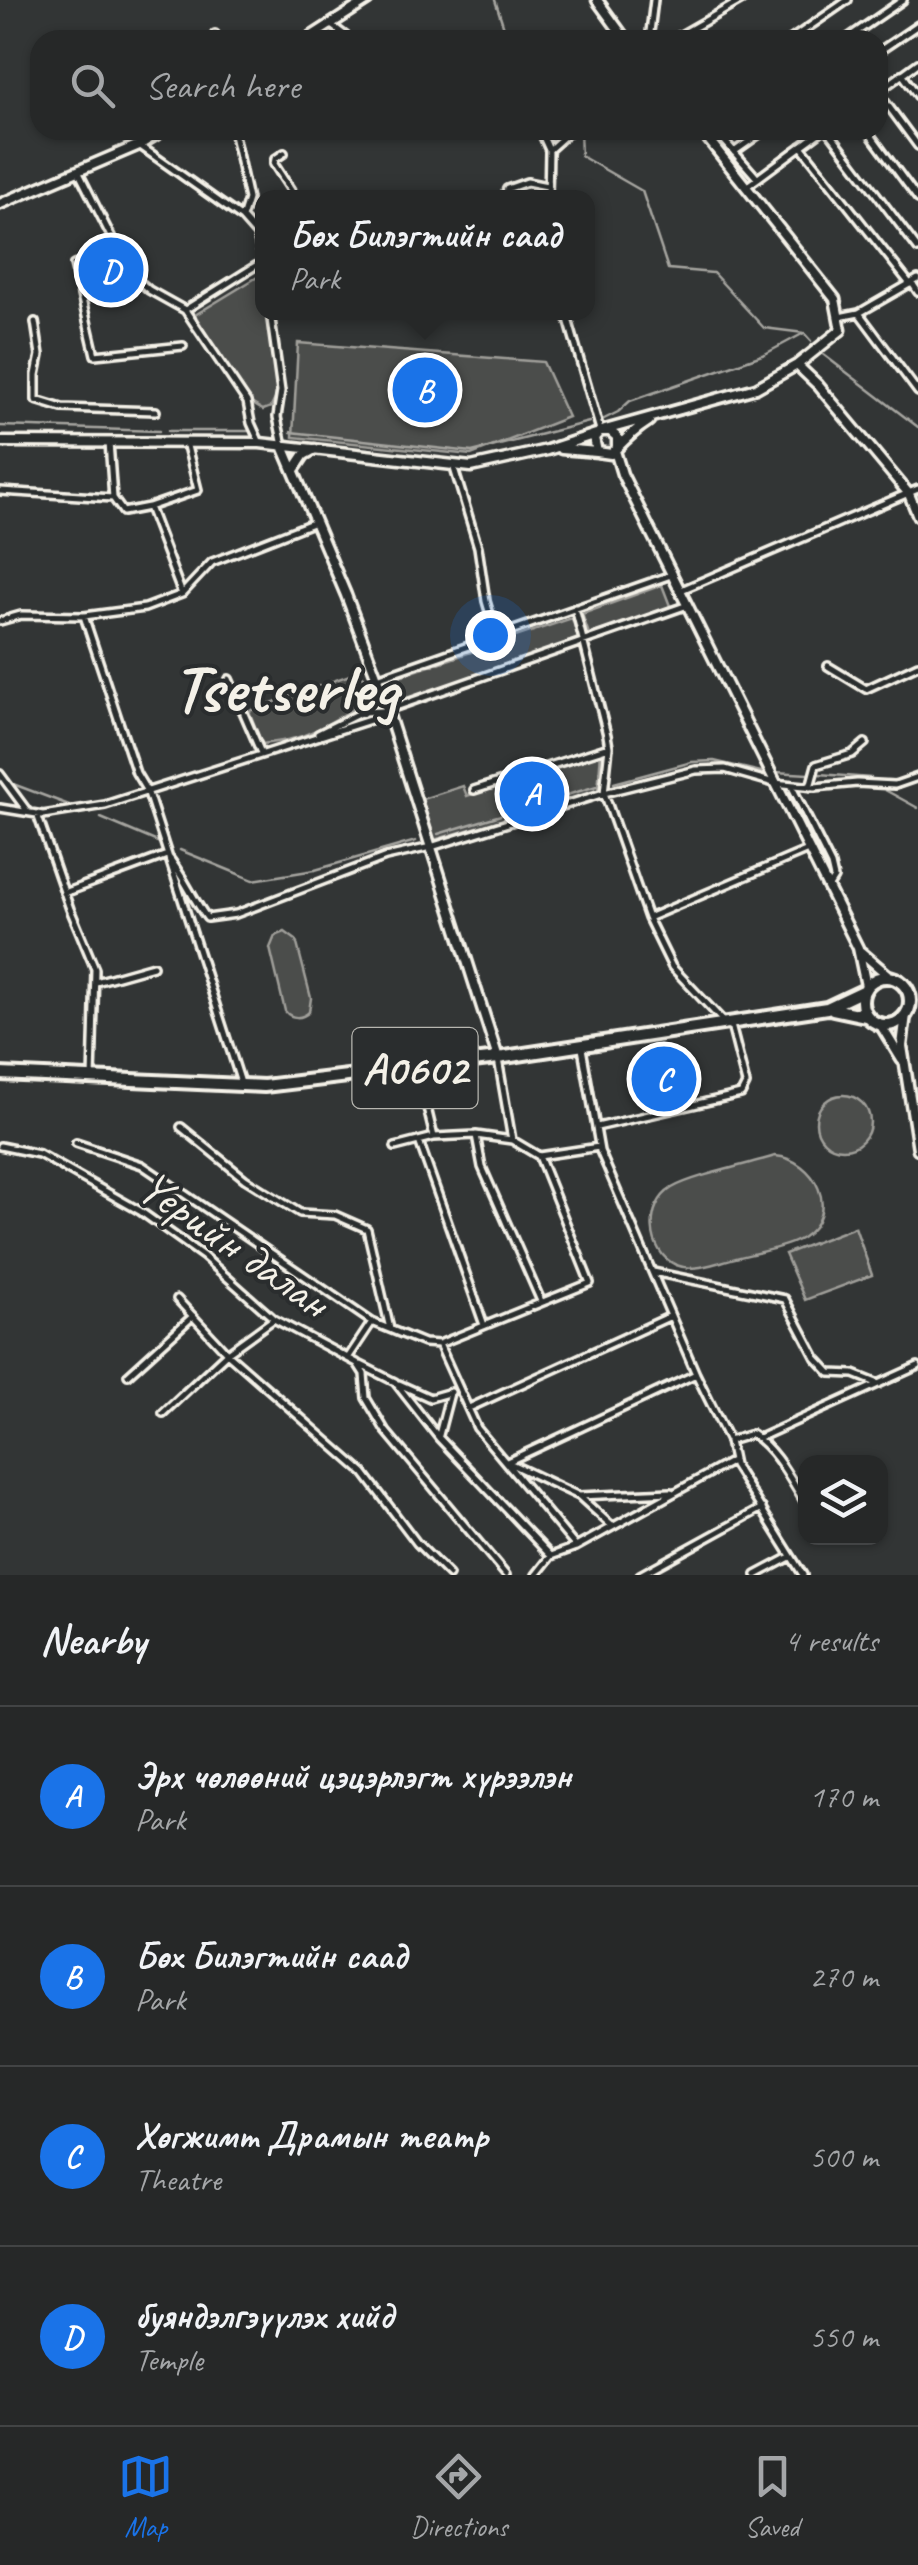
<!DOCTYPE html>
<meta charset="utf-8">
<style>
:root{--surface:#262828;--page:#323434;--text:#f1f3f6;--muted:#a4a6a8;--line:#424445;--accent:#1a73e8}
body{margin:0;font-family:Caveat,sans-serif;background:var(--page);color:var(--text)}
.controls{position:absolute;right:30px;bottom:30px;display:grid;overflow:hidden;border-radius:20px;box-shadow:0 2px 8px #0004}
.controls button{width:90px;height:90px;display:grid;place-items:center;padding:0;border:0;border-bottom:2px solid var(--line);background:var(--surface);color:var(--text);font:50px sans-serif}
.you{position:absolute;left:490px;top:635px;width:35px;height:35px;margin:-25px;border:8px solid #fff;border-radius:50%;background:#1a73e8;box-shadow:0 0 0 15px #1a73e833}
.badge{display:grid;place-items:center;width:65px;height:65px;border-radius:50%;background:var(--accent);color:#fff;font-size:32px;font-weight:700}
.pin{position:absolute;translate:-50% -50%;border:5px solid #fff;box-shadow:0 2px 10px #0006}
.popup{position:absolute;left:255px;top:190px;width:340px;height:130px;box-sizing:border-box;display:grid;place-content:center;border-radius:20px;background:var(--surface);filter:drop-shadow(0 2px 8px #0005);font-size:32px;white-space:nowrap;color:var(--muted)}
.popup b{font-size:38px;color:var(--text)}
.popup::after{content:'';position:absolute;left:50%;top:100%;margin-left:-20px;border:20px solid transparent;border-top-color:var(--surface)}
.list{margin:0;padding:0;list-style:none}
h2{display:flex;justify-content:space-between;align-items:center;height:130px;margin:0;padding:0 40px;font-size:42px}
h2 small{font-size:32px;font-weight:400;color:var(--muted)}
.list li{display:grid;grid-template-columns:65px 1fr auto;gap:30px;align-items:center;box-sizing:border-box;height:180px;padding:0 40px;border-top:2px solid var(--line)}
.list b{display:block;font-size:38px;white-space:nowrap}
.list p{margin:0;font-size:32px;white-space:nowrap;color:var(--muted)}
.list em{font-size:32px;font-style:normal;color:var(--muted)}
.icon{flex:none;width:55px;height:55px;fill:none;stroke:currentColor;stroke-width:2;stroke-linecap:round;stroke-linejoin:round}
.map{position:relative;flex:none;width:918px;height:1575px;overflow:hidden}
.search{position:absolute;background:var(--surface);box-shadow:0 2px 8px #0004;left:30px;right:30px;top:30px;height:110px;display:flex;align-items:center;gap:25px;box-sizing:border-box;padding:0 35px;border-radius:30px;color:var(--muted);font-size:38px}
.sheet{height:850px;background:var(--surface)}
nav{display:flex;justify-content:space-around;align-items:center;box-sizing:border-box;height:140px;border-top:2px solid var(--line);background:var(--surface);font-size:28px;color:var(--muted)}
nav a{display:grid;justify-items:center;gap:5px}
nav .on{color:var(--accent)}
.map>svg:first-child{display:block}
</style>
<div class="map">
<svg width="918" height="1575" viewBox="0 0 918 1575">
<rect width="100%" height="100%" fill="#323535"/>
<filter id="ink" filterUnits="userSpaceOnUse"><feTurbulence type="fractalNoise" baseFrequency=".01" numOctaves="2"/><feDisplacementMap in="SourceGraphic" scale="20" xChannelSelector="R" yChannelSelector="G"/><feConvolveMatrix kernelMatrix="1 2 1 2 8 2 1 2 1" color-interpolation-filters="sRGB"/></filter>
<g filter="url(#ink)">
<!-- green -->
<path fill="#4b4d4c" stroke="#a09f9a" stroke-width="2.5" d="M 259,276 L 262,312 L 266,313 L 280,389 L 271,407 L 263,410 L 246,400 L 195,315 Z
M 298,343 L 543,362 L 568,417 L 471,455 L 293,437 Z
M 662,585 L 672,611 L 591,640 L 582,614 Z
M 572,618 L 580,643 L 399,704 L 391,679 Z
M 355,673 L 364,677 L 370,696 C 362,706 316,731 302,736 C 290,741 275,742 262,744 L 249,711 Z
M 601,752 L 598,791 L 434,840 L 422,799 L 463,786 L 467,796 Z
M 285,932 L 296,940 L 311,998 L 309,1012 C 302,1019 291,1019 285,1011 L 270,948 L 275,936 Z
M816 1122a27 27 0 1 1 54 0a27 27 0 1 1-54 0Z
M 775,1156 C 815,1159 842,1212 802,1238 C 784,1249 743,1255 721,1262 C 706,1266 691,1271 676,1265 C 647,1252 644,1205 672,1188 C 692,1176 750,1164 775,1156 Z
M 855,1227 L 872,1275 L 805,1300 L 785,1254 Z"/>
<g fill="none" stroke-linecap="round" stroke-linejoin="round">
<!-- stream -->
<path stroke="#a6a5a0" stroke-width="2.5" d="M 495,0 L 508,40
M 580,130 L 581,156 L 642,191 L 668,269 L 713,273 L 764,328 L 804,333
M 820,352 L 918,427
M 602,420 L 618,412 L 630,401 L 765,354 L 804,333 L 811,341
M 0,426 L 159,431
M 168,431 L 248,431
M 291,432 L 472,452 L 589,422
M 775,772 L 808,774
M 819,774 L 871,778
M 614,783 L 692,762 L 714,761 L 761,772
M 13,784 L 77,808
M 885,790 L 918,808
M 101,818 L 160,843
M 438,834 L 600,785
M 180,850 L 253,880 L 315,870 L 416,841"/>
<defs>
<path id="street" d="M 330,24 L 351,40
M 215,34 L 215,40
M 649,40 L 654,0
M 672,40 L 742,0
M 790,40 L 848,0
M 845,40 L 903,0
M 878,52 L 918,25
M 902,74 L 918,96
M 878,92 L 918,146
M 878,92 L 918,63
M 233,130 L 248,199 L 242,218
M 540,130 L 549,150
M 715,130 L 757,178
M 828,130 L 918,249
M 867,130 L 918,199
M 139,145 L 242,218 L 257,235 L 262,257
M 801,146 L 910,284
M 734,152 L 765,130
M 284,153 L 275,159 L 274,164 L 296,198
M 78,171 L 129,272 L 149,290 L 185,310 L 247,402 L 251,423 L 260,443
M 746,187 L 823,130
M 504,198 L 507,189 L 527,182 L 547,186
M 548,198 L 549,150 L 571,130
M 117,247 L 74,265 L 95,355 L 183,346
M 912,283 L 918,292
M 185,310 L 257,265 L 262,266
M 270,312 L 281,391 L 277,417 L 283,446
M 566,312 L 600,430
M 859,313 L 918,392
M 839,317 L 859,313 L 918,279
M 35,322 L 40,355 L 36,375 L 36,400 L 62,408 L 156,411
M 109,442 L 113,498 L 123,512 L 149,507
M 453,465 L 478,547 L 486,601 L 496,635
M 0,491 L 113,498
M 679,591 L 918,489
M 182,594 L 149,507 L 198,490 L 186,442
M 575,608 L 607,735 L 609,747 L 604,793 L 648,918 L 672,967 L 723,1021
M 84,616 L 136,773 L 148,793 L 241,1083
M 0,621 L 21,615 L 84,616 L 145,608 L 182,594 L 212,562 L 315,522
M 828,666 L 866,689 L 918,665
M 377,678 L 671,575
M 229,679 L 261,753
M 318,734 L 362,712 L 382,711
M 0,774 L 28,812
M 791,785 L 831,865 L 834,878 L 829,886
M 810,787 L 816,765 L 852,754 L 865,743
M 474,790 L 609,747
M 0,808 L 43,815 L 105,805 L 376,718 L 387,710 L 685,606
M 37,814 L 70,909 L 95,969 L 92,1079
M 64,893 L 167,855 C 183,875 192,898 207,918 L 236,914 L 386,857 L 431,847 L 604,793 L 696,770 L 725,769 L 774,783 L 815,787 L 857,783 L 895,785 L 918,777
M 648,918 L 808,850
M 96,982 L 153,966
M 582,1048 L 600,1151 L 696,1374 L 729,1441 L 734,1465 L 803,1575
M 498,1059 L 512,1140
M 418,1070 L 434,1137
M 181,1127 L 245,1179 L 300,1213 L 335,1215 L 367,1229 L 390,1329
M 597,1127 L 741,1094 L 746,1084 L 731,1025
M 476,1135 L 482,1167 L 541,1301
M 419,1141 L 484,1325
M 76,1143 L 142,1165 L 372,1322 L 424,1343 L 439,1344 L 590,1283 L 539,1156
M 0,1146 L 39,1154 L 140,1211 L 203,1256 L 274,1319 L 357,1363 L 364,1374 L 366,1398 L 385,1430 L 506,1575
M 395,1147 L 434,1137 L 476,1135 L 512,1140 L 539,1156 L 599,1147
M 653,1272 L 785,1299 L 816,1358 L 830,1373 L 854,1374 L 879,1384
M 177,1299 L 227,1353 L 364,1473 L 417,1543 L 449,1575
M 439,1344 L 477,1428 L 576,1547
M 348,1358 L 372,1322
M 361,1365 L 395,1382 L 439,1438 L 551,1556
M 128,1375 L 193,1316
M 399,1384 L 430,1398 L 451,1392
M 469,1408 L 671,1316
M 163,1413 L 227,1353 L 274,1319
M 439,1435 L 450,1393
M 759,1438 L 918,1366
M 729,1441 L 752,1434 C 776,1450 789,1477 804,1501
M 507,1462 L 696,1374
M 509,1463 L 579,1496 L 671,1492
M 579,1496 L 612,1526
M 536,1575 L 551,1556 L 576,1547 L 732,1461
M 640,1575 L 762,1508
M 756,1575 L 790,1557"/>
<path id="secondary" d="M 597,0 L 626,40
M 306,40 L 368,0
M 0,204 L 139,145 L 164,130
M 797,365 L 818,385 L 909,494 L 918,516
M 605,430 L 756,388 L 797,365 L 841,330 L 835,299 L 701,130
M 0,442 L 260,443 L 471,467 L 547,450 L 596,434
M 283,446 L 346,595 L 377,678 L 498,1058
M 617,447 L 617,437 L 610,431 L 600,431 L 594,438 L 597,452 L 611,454 C 624,441 633,431 649,421
M 561,449 L 597,452
M 615,451 L 622,474 L 858,948 L 866,986
M 294,470 L 304,455 L 315,449
M 362,712 L 381,691
M 861,952 L 890,977
M 906,1014 L 902,1046 L 918,1149
M 880,1024 L 902,1060"/>
<path id="highway" d="M862 1001a24 24 0 1 1 48 0a24 24 0 1 1-48 0Z
M 833,1009 L 866,1016
M 0,1074 L 264,1086 L 498,1058 L 827,1008 L 863,991"/>
</defs>
<!-- street casing -->
<use href="#street" stroke="#f4f1e8" stroke-width="12"/>
<!-- secondary casing -->
<use href="#secondary" stroke="#f4f1e8" stroke-width="15"/>
<!-- highway casing -->
<use href="#highway" stroke="#f4f1e8" stroke-width="18"/>
<!-- street -->
<use href="#street" stroke="#2a2d2e" stroke-width="5"/>
<!-- secondary -->
<use href="#secondary" stroke="#2a2d2e" stroke-width="8"/>
<!-- highway -->
<use href="#highway" stroke="#2a2d2e" stroke-width="10"/>
</g>
</g>
<g text-anchor="middle" stroke-width="8" stroke-linejoin="round" paint-order="stroke">
<!-- shield labels -->
<rect fill="#2a2d2e" stroke="#b7b6b0" stroke-width="2.5" x="352.5" y="1028" width="125" height="80" rx="8"/>
<g font-size="45" font-weight="bold" fill="#f4f1e8">
<text x="415" y="1084">A0602</text>
</g>
<!-- street labels -->
<g font-size="48" fill="#f4f1e8" stroke="#2a2d2e">
<text transform="translate(235 1243) rotate(35)" y="17">Үерийн далан</text>
</g>
<!-- town labels -->
<g font-size="68" font-weight="bold" fill="#f4f1e8" stroke="#2a2d2e">
<text x="285" y="711">Tsetserleg</text>
</g>
</g>
</svg>
<div class="controls">
<button><svg class="icon" aria-label="layers" viewBox="0 0 24 24"><path d="M12 4l9 5-9 5-9-5zM3 14l9 5 9-5"/></svg></button>
</div>
<div class="you"></div>
<div class="pin badge" style="left:532px;top:794px">A</div>
<div class="pin badge" style="left:425px;top:390px">B</div>
<div class="popup"><b>Бөх Билэгтийн саад</b>Park</div>
<div class="pin badge" style="left:664px;top:1079px">C</div>
<div class="pin badge" style="left:111px;top:270px">D</div>
<div class="search"><svg class="icon" aria-label="search" viewBox="0 0 24 24"><circle cx="10" cy="10" r="6"/><path d="M15 15l6 6"/></svg>Search here</div>
</div>
<section class="sheet">
<h2>Nearby<small>4 results</small></h2>
<ul class="list">
<li><span class="badge">A</span><div><b>Эрх чөлөөний цэцэрлэгт хүрээлэн</b><p>Park</p></div><em>170 m</em></li>
<li><span class="badge">B</span><div><b>Бөх Билэгтийн саад</b><p>Park</p></div><em>270 m</em></li>
<li><span class="badge">C</span><div><b>Хөгжимт Драмын театр</b><p>Theatre</p></div><em>500 m</em></li>
<li><span class="badge">D</span><div><b>буяндэлгэүүлэх хийд</b><p>Temple</p></div><em>550 m</em></li>
</ul>
</section>
<nav>
<a class="on"><svg class="icon" aria-label="map" viewBox="0 0 24 24"><path d="M3 6l6-2 6 2 6-2v14l-6 2-6-2-6 2zM9 4v14M15 6v14"/></svg>Map</a>
<a><svg class="icon" aria-label="directions" viewBox="0 0 24 24"><path d="M12 3l9 9-9 9-9-9zM9 14v-3h6M13 9l2 2-2 2"/></svg>Directions</a>
<a><svg class="icon" aria-label="saved" viewBox="0 0 24 24"><path d="M7 4h10v16l-5-4-5 4z"/></svg>Saved</a>
</nav>
